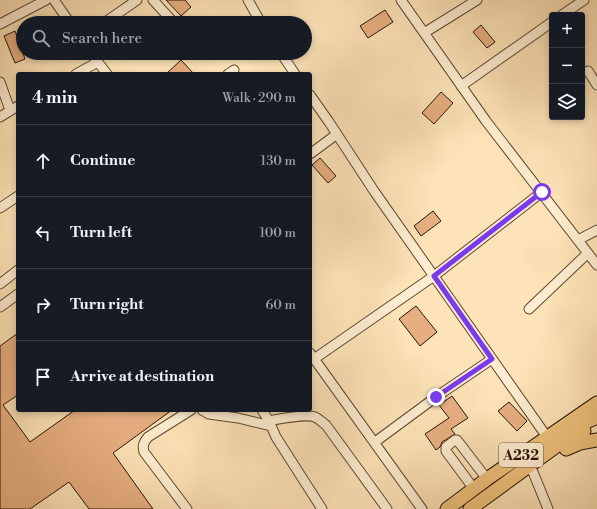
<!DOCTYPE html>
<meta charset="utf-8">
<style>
:root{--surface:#171b24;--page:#20242c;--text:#f1f3f6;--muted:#9ea1a6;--line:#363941}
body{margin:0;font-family:"Libre Bodoni",serif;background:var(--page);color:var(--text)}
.controls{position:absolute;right:12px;top:12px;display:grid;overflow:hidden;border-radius:4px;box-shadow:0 2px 6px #0003}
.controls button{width:36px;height:36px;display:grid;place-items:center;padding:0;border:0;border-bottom:1px solid var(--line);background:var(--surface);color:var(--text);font:20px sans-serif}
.stop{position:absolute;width:12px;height:12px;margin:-9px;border:3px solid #7c3aed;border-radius:50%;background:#fff}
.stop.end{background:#7c3aed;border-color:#fff;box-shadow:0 1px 4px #0008}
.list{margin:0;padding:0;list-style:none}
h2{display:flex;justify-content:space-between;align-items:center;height:52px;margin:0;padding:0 16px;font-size:17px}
h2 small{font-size:13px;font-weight:400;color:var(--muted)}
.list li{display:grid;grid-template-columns:26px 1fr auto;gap:12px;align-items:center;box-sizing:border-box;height:72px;padding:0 16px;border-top:1px solid var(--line)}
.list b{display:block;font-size:15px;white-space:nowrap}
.list em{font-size:13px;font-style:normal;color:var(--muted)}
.icon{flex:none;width:22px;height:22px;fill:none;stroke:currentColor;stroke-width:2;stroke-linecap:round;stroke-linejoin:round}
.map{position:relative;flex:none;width:597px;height:509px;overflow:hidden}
.search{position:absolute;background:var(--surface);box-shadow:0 2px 6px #0003;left:16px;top:16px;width:296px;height:44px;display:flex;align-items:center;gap:10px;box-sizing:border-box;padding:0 14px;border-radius:22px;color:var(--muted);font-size:15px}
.panel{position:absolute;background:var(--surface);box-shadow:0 2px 6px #0003;left:16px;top:72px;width:296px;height:340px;border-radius:4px}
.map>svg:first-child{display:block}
</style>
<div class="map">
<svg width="597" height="509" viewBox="0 0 597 509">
<rect width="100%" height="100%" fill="#fde3b7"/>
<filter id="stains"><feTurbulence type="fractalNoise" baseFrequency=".005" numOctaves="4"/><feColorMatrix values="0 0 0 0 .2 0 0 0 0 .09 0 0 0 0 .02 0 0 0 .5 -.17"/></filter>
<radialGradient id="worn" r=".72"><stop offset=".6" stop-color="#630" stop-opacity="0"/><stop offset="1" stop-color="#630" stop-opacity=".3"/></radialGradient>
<!-- building -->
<path fill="#e7af81" stroke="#281409" d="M 166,0 L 185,0 L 191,7 L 181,16 Z
M 385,10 L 393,22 L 368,38 L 360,26 Z
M 481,25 L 495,42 L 487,48 L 473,32 Z
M 15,31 L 25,59 L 15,63 L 4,36 Z
M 181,60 L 194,74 L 166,74 Z
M 441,92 L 453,103 L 434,124 L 422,113 Z
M 320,158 L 336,176 L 328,183 L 312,165 Z
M 433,211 L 441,221 L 421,236 L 414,226 Z
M 416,306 L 437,332 L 420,346 L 399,319 Z
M 18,333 L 18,395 L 3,405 L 30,442 L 75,410 L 172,410 L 113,453 L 153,509 L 89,509 L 69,482 L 30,509 L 0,509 L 0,346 Z
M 452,396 L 468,418 L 451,429 L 455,434 L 442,442 L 440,447 L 436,450 L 425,434 L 449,418 L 439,405 Z
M 509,402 L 527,421 L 517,431 L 498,411 Z"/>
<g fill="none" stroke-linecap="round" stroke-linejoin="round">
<defs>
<path id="minor" d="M 54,0 L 70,23
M 153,0 L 174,23
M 248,0 L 261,23
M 401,0 L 486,121 L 597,265
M 562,15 L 584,0
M 104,23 L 137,0
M 0,24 L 46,0
M 424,33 L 477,0
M 91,53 L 107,74
M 281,53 L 295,74
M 588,71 L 597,85
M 76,74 L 98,62
M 228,74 L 234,70
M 0,82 L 10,110
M 461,86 L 552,22
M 310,95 L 329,122 L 374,191 L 547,437
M 0,117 L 18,106
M 310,154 L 337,134
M 0,208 L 18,196
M 578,240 L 597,230
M 0,284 L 18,270
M 0,307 L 18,294
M 529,309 L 588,253
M 310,353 L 422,509
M 314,359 L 434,276 L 542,192
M 202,410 L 209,414 L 238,418 L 271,426
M 262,410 L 269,421 L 276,437 L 322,509
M 269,421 C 279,419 307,414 315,417 C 319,419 322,422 326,425 L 387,509
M 375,442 L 436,397 L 492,359
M 533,472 L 548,509
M 474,489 L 446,451 L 446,447 L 455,440 L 457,440 L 487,479
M 187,509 L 144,452 C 142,445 144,442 148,437 L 191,410"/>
<path id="highway" d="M 570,430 L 597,417
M 566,449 L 580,443 L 597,440
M 447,509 L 487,479 L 597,403
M 470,509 L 562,442 L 584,431"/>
</defs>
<!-- minor casing -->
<use href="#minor" stroke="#5d4834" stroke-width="11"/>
<!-- highway casing -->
<use href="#highway" stroke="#281409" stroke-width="15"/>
<!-- minor -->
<use href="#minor" stroke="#feedd0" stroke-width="9"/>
<!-- highway -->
<use href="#highway" stroke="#eec27c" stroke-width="13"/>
</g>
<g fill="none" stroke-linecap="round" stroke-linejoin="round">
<!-- route -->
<path stroke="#7c3aed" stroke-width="5" d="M 436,397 L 492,359 L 434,276 L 542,192"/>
</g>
<g text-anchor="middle" stroke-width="3.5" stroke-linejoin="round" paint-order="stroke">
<!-- shield labels -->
<rect fill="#feedd0" stroke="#685545" stroke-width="1" x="499" y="443" width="44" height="24" rx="3"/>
<g font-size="14" font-weight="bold" fill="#281409">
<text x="521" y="460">A232</text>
</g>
</g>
<rect width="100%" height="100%" filter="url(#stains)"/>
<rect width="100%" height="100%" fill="url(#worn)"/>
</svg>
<div class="controls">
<button>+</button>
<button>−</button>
<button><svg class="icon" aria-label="layers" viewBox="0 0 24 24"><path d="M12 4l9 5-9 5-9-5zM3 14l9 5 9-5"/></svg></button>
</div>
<div class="stop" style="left:542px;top:192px"></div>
<div class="stop end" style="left:436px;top:397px"></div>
<div class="search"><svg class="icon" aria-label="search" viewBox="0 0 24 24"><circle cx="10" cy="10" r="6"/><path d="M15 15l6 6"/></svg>Search here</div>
<section class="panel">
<h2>4 min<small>Walk · 290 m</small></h2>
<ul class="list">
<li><svg class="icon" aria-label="ahead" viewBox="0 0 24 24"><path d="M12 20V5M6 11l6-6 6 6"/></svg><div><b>Continue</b></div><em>130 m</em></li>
<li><svg class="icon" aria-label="left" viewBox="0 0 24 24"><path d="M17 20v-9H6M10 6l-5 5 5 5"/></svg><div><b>Turn left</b></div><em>100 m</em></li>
<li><svg class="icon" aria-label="right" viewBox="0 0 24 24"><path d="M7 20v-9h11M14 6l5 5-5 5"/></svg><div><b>Turn right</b></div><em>60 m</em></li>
<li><svg class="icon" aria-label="arrive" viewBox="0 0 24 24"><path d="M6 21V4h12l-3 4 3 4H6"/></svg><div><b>Arrive at destination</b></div></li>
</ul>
</section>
</div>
